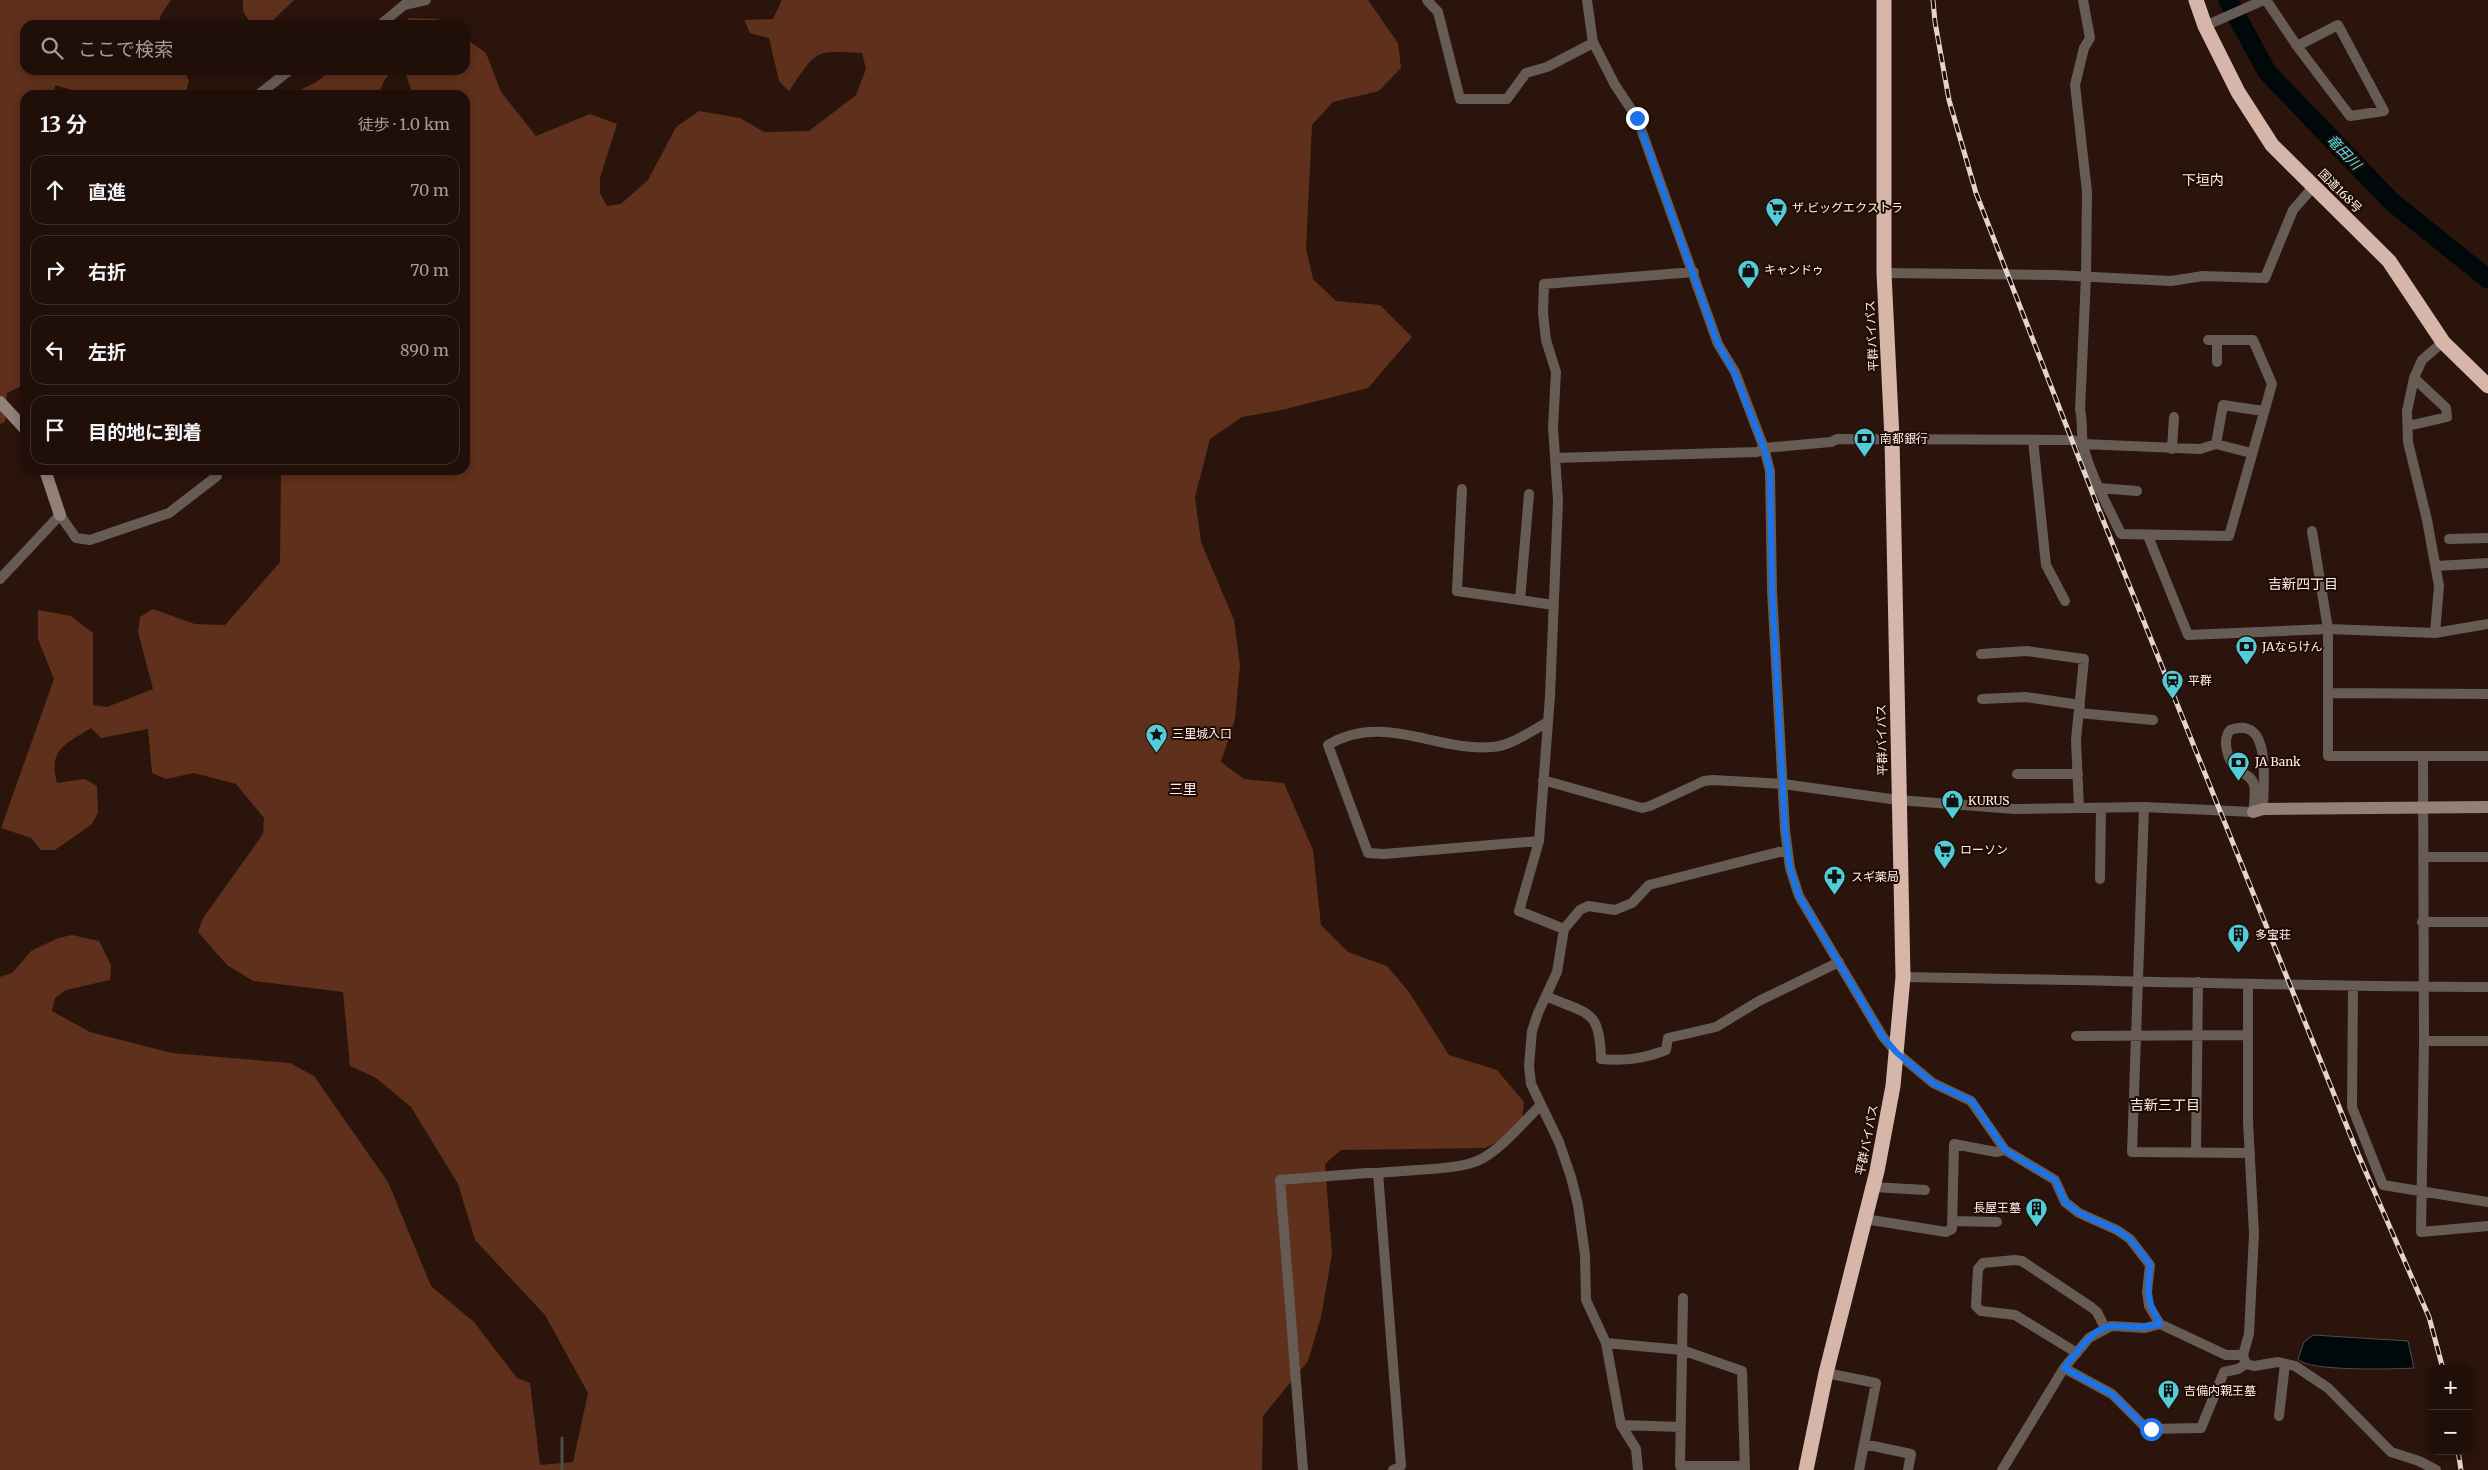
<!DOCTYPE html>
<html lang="ja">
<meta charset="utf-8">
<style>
:root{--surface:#200f08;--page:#2d1d16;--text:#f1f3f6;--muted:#a29c9c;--line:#3d2f29}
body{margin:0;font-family:Merriweather,"Noto Sans JP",serif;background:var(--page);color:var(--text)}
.controls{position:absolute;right:15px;bottom:15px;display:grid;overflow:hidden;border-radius:10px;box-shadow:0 2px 8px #0003}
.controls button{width:45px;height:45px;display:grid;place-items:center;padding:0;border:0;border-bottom:1px solid var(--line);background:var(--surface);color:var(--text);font:25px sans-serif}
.stop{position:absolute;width:15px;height:15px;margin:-11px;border:4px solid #1a73e8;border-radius:50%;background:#fff}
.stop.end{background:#1a73e8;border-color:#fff;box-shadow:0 1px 5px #0008}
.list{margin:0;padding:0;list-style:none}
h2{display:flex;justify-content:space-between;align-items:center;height:65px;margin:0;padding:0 20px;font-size:21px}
h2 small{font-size:16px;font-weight:400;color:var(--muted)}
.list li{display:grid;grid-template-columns:32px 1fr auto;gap:15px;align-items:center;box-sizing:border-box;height:70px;margin:0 10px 10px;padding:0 10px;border:1px solid var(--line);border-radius:15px}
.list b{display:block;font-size:19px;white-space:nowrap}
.list em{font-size:16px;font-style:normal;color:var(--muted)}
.icon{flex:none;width:28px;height:28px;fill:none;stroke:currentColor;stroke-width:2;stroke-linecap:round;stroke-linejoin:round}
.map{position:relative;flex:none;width:2488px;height:1470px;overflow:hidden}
.search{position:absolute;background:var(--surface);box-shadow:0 2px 8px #0003;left:20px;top:20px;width:450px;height:55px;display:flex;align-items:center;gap:12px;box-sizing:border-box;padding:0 18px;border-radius:15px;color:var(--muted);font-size:19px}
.panel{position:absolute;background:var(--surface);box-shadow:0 2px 8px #0003;left:20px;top:90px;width:450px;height:385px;border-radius:15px}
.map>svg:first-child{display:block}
</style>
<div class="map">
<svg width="2488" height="1470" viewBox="0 0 2488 1470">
<rect width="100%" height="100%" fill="#2a140b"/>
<!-- green -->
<path fill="#5f301b" d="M 0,0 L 171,0 L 162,13 L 157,25 L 25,25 L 25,70 L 184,70 L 189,81 L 185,95 L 89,95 L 55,85 L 54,95 L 25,95 L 25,384 L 7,393 L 5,422 L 0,424 Z
M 243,0 L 294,0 L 268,25 L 251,24 L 243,11 Z
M 782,0 L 1368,0 L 1398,43 L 1401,68 L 1379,91 L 1333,102 L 1312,125 L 1306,248 L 1313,279 L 1336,301 L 1380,305 L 1412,337 L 1368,388 L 1282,410 L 1242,417 L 1210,439 L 1195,497 L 1201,542 L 1234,620 L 1240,665 L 1235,719 L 1221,762 L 1244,779 L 1284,783 L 1313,850 L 1321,925 L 1348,952 L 1387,966 L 1409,992 L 1449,1055 L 1497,1070 L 1524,1102 L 1521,1131 L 1485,1148 L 1341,1150 L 1325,1164 L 1332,1254 L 1321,1317 L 1308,1361 L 1263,1416 L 1262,1470 L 0,1470 L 0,977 L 12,973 L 31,951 L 58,938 L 72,935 L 99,941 L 111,965 L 110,980 L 66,990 L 55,998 L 52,1011 L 90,1032 L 172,1053 L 290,1063 L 314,1076 L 388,1182 L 431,1286 L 474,1322 L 517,1378 L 530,1383 L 540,1465 L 573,1462 L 588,1393 L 545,1315 L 475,1240 L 458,1184 L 411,1107 L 376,1078 L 350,1066 L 343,992 L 253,981 L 227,965 L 198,932 L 203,918 L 263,834 L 264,818 L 236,784 L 194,773 L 166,779 L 152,773 L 148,729 L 101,738 L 91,728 C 66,744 48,749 57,783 L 85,779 L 97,786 L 98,813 L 91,825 L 55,850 L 41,850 L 31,838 L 1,828 L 54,679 L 38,639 L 38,610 L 71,616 L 93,633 L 93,705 L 107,707 L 153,689 L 138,632 L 140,617 L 153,609 L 195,624 L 225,625 L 280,562 L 281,470 L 465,470 L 465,95 L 413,95 L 406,74 L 392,70 L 384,81 L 378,95 L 289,95 L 315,83 L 332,70 L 465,70 L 465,38 L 486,53 L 501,92 L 536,136 L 590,114 L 617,124 L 600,178 L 600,193 L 607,206 L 621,204 L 648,180 L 676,127 L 699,111 L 740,118 L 764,132 L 809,131 L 856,95 L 866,69 L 862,53 C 811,50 817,51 789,91 L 779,81 L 769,38 L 750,33 L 744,20 L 773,19 Z
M 410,18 L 438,19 L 446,25 L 397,25 Z"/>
<!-- water -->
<path fill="#000809" stroke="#4c4e4d" d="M 2313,1335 L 2408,1341 L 2414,1368 C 2395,1369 2308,1372 2298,1359 L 2304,1342 Z"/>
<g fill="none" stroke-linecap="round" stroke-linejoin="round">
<!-- stream -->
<path stroke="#4c4e4d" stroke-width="3" d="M 562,1470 L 562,1438"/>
<!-- river -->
<path stroke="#000809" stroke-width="19" d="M 2228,0 L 2267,72 L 2392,202 L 2488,279"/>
<!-- street -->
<path stroke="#675b56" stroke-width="10" d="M 1427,0 L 1438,12 L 1460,99 L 1507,99 L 1526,73 L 1547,67 L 1593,43 L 1587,0
M 2083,0 L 2090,38 L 2084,48 L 2075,85 L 2087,192 L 2086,277 L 2080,410 C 2083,422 2081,433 2083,445 C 2090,475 2108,506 2121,534 L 2229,536 L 2272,384 L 2253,340 L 2208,340
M 2266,0 L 2297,46 L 2350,116 L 2384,111 L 2338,25 L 2297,46
M 380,25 L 404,5 L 426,0
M 2205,26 L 2264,0
M 1593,42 L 1615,85 L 1637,118 L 1718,344 L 1735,372 L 1764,448 L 1770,471 L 1772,590 L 1785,830 L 1790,868 L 1799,896 L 1883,1037 L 1897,1053 L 1933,1083 L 1971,1101 L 2005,1150 L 2055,1180 L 2065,1202 L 2079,1213 L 2117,1230 L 2130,1239 L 2150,1265 L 2147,1292 L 2149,1306 L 2160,1324 L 2226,1355 L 2243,1355
M 258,95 L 290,70
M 1884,273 L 2055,275 L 2171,281 L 2203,276 L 2265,278 L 2293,210 L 2314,186
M 2217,340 L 2217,362
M 2408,426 L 2447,417 L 2446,408 L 2414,378
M 2033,440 L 2046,565 L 2065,601
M 2216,444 L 2223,405 L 2263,411
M 2172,449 L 2174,417
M 1555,458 L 1757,452 L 1764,448 L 1831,442 L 1837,439 L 2072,440 L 2083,444 L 2200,449 L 2216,444 L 2251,453
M 2099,488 L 2137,491
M 1462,489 L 1457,591 L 1520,600
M 1529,494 L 1520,600 L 1553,605
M 2312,531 L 2328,629 L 2328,756 L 2488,756
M 2148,536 L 2188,635 L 2328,629 L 2435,633 L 2488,624
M 2449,539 L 2488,538
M 2436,566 L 2488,563
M 0,579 L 60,515 L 76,538 L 90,540 L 169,513 L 217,476 L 218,470
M 2435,633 L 2439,586 L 2427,520 L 2408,442 L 2407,411 L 2414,378 L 2422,360 L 2443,342
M 1981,654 L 2027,651 L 2084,659 L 2076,740 L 2079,808
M 2328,693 L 2488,694
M 1982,699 L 2026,697 L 2080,705
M 2079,713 L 2153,720
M 2423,756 L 2424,1041 L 2421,1232 L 2488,1226
M 2017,774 L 2078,774
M 1543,780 L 1642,808 L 1650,806 L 1704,781 L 1713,780 L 1783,784 L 1898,800 L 2015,809 L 2144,807 L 2253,812 C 2254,804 2256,793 2254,785 C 2252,776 2243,774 2237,769 C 2227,760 2222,740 2230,730 C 2273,714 2263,785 2263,809
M 2144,807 L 2132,1152 L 2250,1153
M 1539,841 L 1384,854 L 1368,853 L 1328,745 C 1383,712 1437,752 1492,747 C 1511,746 1531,731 1548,722
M 2423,857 L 2488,857
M 2100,879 L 2101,808
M 2422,922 L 2488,922
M 1564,929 L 1580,910 L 1588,906 L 1615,910 L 1632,903 L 1649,885 L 1787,850
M 1903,977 C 2098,980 2293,986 2488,987
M 2248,984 L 2248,1122 L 2254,1234 L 2249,1334 L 2243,1355 L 2246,1364 L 2254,1366 L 2278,1362 L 2295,1366 L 2328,1388 L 2391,1452 L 2419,1461 L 2436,1470
M 2353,986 L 2352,1107 L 2383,1185 L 2488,1202
M 1546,996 C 1588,1015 1600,1008 1601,1059 C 1625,1061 1643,1059 1666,1050 L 1668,1038 L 1716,1027 L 1759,1001 L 1839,962
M 2076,1036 L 2247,1035
M 2424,1041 L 2488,1041
M 2196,1153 L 2198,982
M 1378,1173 C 1403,1170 1457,1170 1477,1161 C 1499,1152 1523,1122 1540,1106
M 1873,1187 L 1925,1190
M 1865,1219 L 1946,1232 L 1952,1229 L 1954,1144 L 1996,1152 L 2005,1150
M 1952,1221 L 1997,1222
M 1683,1298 L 1680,1466 L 1744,1466
M 1606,1343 L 1682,1350 L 1742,1371 L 1745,1470
M 2077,1353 L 2015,1315 L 1981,1311 L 1976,1306 L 1978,1269 L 1983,1263 L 2015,1260 L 2022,1261 L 2091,1307 L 2097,1312 L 2105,1328
M 2064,1368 L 2112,1394 L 2144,1426 L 2151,1429 L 2201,1428 L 2224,1372 L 2238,1369 L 2246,1364
M 1826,1373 L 1876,1383 L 1859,1470
M 2279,1416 L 2285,1364
M 1621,1425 L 1681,1427
M 1864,1444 L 1911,1454 L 1908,1470
M 1303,1470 L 1280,1180 L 1367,1173 L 1378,1173 L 1401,1466 L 1393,1470
M 1638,1470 L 1636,1449 L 1621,1425 L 1606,1343 L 1586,1300 L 1585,1255 L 1578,1205 L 1571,1177 L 1559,1142 L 1531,1084 L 1529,1066 L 1532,1031 L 1538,1013 L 1557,972 L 1564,929 L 1519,911 L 1539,841 L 1550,696 L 1558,501 L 1553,427 L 1556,372 L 1546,340 L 1543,313 L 1544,284 L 1694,272
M 2002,1470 L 2064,1368 L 2089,1338 L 2111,1326 L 2145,1328 L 2160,1324"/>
<!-- secondary -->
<path stroke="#938078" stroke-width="12" d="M 0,402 L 25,429
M 45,470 L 60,515
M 2253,812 L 2263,809 L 2488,807"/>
<!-- highway -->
<path stroke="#d5b6a9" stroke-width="15" d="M 2196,0 L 2205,26 L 2238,92 L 2272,145 L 2389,261 L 2443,342 L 2488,386
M 1806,1470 L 1826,1373 L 1877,1171 L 1893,1086 L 1903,977 L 1892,438 L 1884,273 L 1884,0"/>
<defs>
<path id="rail" d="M 1933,0 L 1935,22 L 1949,100 L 1976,193 L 2099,510 L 2358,1154 L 2429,1317 L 2443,1369
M 2458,1451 L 2461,1470"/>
</defs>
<!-- rail casing -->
<use href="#rail" stroke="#e2d4cf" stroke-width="5"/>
<!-- rail -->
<use href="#rail" stroke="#200b04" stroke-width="3" stroke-dasharray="9" stroke-linecap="butt"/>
</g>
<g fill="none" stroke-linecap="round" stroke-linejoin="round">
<!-- route -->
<path stroke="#1a73e8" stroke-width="6" d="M 1637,118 L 1718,344 L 1734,372 L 1764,448 L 1770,471 L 1772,590 L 1785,830 L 1790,868 L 1799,896 L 1883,1037 L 1897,1053 L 1933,1083 L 1972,1101 L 2005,1150 L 2055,1180 L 2065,1202 L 2079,1213 L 2117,1230 L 2130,1239 L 2150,1264 C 2147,1293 2146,1299 2160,1324 C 2143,1329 2130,1326 2113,1326 C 2093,1326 2076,1354 2064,1368 L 2112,1394 L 2144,1426 L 2151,1429"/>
</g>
<!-- icons -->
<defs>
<symbol id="supermarket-pin" viewBox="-11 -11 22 30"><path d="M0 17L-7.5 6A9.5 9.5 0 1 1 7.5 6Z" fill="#52ccd6" stroke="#200b04"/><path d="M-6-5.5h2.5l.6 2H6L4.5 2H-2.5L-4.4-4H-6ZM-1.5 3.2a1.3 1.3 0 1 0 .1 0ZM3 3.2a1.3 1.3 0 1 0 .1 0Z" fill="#111"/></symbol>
<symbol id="shop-pin" viewBox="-11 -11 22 30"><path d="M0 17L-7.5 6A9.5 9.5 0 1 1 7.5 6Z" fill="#52ccd6" stroke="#200b04"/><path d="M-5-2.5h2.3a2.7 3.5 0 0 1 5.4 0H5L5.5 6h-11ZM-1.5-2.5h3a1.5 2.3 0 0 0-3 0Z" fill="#111"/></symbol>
<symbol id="bank-pin" viewBox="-11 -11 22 30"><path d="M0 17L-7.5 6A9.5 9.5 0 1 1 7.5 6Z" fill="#52ccd6" stroke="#200b04"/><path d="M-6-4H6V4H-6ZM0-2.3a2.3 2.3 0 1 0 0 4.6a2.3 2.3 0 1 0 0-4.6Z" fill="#111"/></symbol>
<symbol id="station-pin" viewBox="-11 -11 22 30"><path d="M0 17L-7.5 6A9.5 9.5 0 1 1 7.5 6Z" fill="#52ccd6" stroke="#200b04"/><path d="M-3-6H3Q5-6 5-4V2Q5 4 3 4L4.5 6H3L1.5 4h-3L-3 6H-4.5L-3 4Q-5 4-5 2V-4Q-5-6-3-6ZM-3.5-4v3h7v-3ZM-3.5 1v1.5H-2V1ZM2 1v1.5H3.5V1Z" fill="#111"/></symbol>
<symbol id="sight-pin" viewBox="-11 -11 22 30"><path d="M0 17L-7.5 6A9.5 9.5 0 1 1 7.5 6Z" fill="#52ccd6" stroke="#200b04"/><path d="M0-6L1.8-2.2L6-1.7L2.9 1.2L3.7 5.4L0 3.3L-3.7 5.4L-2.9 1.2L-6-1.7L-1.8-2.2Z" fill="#111"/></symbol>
<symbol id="pharmacy-pin" viewBox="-11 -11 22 30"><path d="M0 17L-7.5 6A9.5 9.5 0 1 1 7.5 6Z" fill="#52ccd6" stroke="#200b04"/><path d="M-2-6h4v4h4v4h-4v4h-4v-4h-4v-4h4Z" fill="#111"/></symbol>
<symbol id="building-pin" viewBox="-11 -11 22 30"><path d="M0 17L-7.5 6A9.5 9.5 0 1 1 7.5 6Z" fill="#52ccd6" stroke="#200b04"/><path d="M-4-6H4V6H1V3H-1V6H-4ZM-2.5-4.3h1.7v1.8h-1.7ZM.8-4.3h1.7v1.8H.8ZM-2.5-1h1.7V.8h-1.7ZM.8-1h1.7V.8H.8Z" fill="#111"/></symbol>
</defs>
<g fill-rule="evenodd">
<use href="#supermarket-pin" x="1764" y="196" width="25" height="34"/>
<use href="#shop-pin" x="1736" y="258" width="25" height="34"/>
<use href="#bank-pin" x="1852" y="426" width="25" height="34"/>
<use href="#bank-pin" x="2234" y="634" width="25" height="34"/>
<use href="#station-pin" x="2160" y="668" width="25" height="34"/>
<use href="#sight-pin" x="1144" y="722" width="25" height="34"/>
<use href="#bank-pin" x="2226" y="750" width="25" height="34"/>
<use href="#shop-pin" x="1940" y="788" width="25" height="34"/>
<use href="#supermarket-pin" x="1932" y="838" width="25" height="34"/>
<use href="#pharmacy-pin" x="1822" y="864" width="25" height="34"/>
<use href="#building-pin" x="2226" y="922" width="25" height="34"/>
<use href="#building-pin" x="2024" y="1196" width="25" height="34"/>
<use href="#building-pin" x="2156" y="1378" width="25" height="34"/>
</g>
<g text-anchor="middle" stroke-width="4" stroke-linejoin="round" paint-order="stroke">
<!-- street labels -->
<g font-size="12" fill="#fef1ec" stroke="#200b04">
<text transform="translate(2340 191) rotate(45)" y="4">国道168号</text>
<text transform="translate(1872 336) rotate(-93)" y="4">平群バイパス</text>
<text transform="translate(1882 740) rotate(-91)" y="4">平群バイパス</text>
<text transform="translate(1867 1140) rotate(-79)" y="4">平群バイパス</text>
</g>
<!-- poi labels -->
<g font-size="12" fill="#fef1ec" stroke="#200b04" text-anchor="start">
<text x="1792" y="212">ザ.ビッグエクストラ</text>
<text x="1764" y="274">キャンドゥ</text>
<text x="1880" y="443">南都銀行</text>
<text x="2262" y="651">JAならけん</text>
<text x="2188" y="685">平群</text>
<text x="1172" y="738">三里城入口</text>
<text x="2255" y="766">JA Bank</text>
<text x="1968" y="805">KURUS</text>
<text x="1960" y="854">ローソン</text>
<text x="1851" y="881">スギ薬局</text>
<text x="2255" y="939">多宝荘</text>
<text x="2021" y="1212" text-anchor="end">長屋王墓</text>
<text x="2184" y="1395">吉備内親王墓</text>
</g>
<!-- water labels -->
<g font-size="14" font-style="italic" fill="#51e5f1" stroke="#200b04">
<text transform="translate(2344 152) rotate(46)" y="5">竜田川</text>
</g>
<!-- neighbourhood labels -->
<g font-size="14" fill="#fef1ec" stroke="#200b04">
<text x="2203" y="185">下垣内</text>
<text x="2303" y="589">吉新四丁目</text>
<text x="1183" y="794">三里</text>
<text x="2165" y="1110">吉新三丁目</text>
</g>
</g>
</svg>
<div class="controls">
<button>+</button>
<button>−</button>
</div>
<div class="stop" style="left:2151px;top:1429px"></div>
<div class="stop end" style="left:1637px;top:118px"></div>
<div class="search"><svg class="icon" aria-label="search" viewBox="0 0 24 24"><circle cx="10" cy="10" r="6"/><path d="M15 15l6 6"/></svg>ここで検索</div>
<section class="panel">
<h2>13 分<small>徒歩 · 1.0 km</small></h2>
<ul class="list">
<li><svg class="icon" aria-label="ahead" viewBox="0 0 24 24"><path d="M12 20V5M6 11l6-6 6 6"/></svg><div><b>直進</b></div><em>70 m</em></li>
<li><svg class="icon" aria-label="right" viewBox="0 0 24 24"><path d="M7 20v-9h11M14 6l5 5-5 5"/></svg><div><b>右折</b></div><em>70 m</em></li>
<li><svg class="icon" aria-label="left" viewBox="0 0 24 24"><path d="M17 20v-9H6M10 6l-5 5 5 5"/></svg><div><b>左折</b></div><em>890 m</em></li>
<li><svg class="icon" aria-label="arrive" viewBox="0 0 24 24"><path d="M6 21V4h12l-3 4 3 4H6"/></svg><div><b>目的地に到着</b></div></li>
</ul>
</section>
</div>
